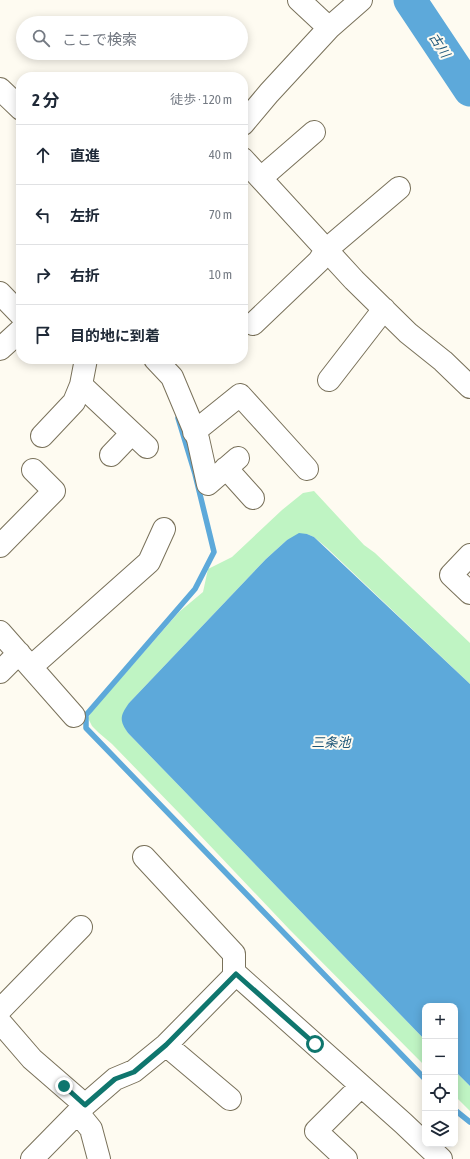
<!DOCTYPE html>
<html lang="ja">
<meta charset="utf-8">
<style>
:root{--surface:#fff;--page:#f6f6f7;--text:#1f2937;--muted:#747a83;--line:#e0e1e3}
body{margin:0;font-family:"Asap Condensed","Noto Sans JP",sans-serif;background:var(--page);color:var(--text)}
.controls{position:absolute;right:12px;bottom:12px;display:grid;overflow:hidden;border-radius:8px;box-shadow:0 2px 10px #0003}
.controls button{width:36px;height:36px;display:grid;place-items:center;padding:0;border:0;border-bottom:1px solid var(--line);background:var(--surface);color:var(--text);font:20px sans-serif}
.stop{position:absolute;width:12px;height:12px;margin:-9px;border:3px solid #0f766e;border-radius:50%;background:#fff}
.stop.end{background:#0f766e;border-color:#fff;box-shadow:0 1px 4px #0008}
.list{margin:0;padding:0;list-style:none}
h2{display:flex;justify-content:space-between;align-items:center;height:52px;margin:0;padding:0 16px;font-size:17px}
h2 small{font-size:13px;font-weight:400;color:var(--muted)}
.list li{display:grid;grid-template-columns:26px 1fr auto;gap:12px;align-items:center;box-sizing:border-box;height:60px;padding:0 16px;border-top:1px solid var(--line)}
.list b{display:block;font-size:15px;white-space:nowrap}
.list em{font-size:13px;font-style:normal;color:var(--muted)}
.icon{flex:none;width:22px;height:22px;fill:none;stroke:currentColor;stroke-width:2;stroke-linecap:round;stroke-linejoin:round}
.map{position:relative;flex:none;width:470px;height:1159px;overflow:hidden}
.search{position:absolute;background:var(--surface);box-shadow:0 2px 10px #0003;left:16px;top:16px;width:232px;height:44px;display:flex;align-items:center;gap:10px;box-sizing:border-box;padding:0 14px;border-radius:22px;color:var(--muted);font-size:15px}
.panel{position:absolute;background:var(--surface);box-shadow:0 2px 10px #0003;left:16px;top:72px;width:232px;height:292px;border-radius:16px}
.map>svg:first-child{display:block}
</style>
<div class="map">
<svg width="470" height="1159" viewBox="0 0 470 1159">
<rect width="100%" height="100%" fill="#fefbf1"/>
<!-- green -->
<path fill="#bff4c3" d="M 314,491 L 364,545 L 375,553 L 470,643 L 470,684 L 327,548 L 314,537 L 307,534 L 287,540 L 266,559 L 129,703 L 124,726 L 128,733 L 425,1040 L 425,1066 L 289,929 L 180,814 L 112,744 L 99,733 L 92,726 L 88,718 L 92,711 L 179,612 L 203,592 L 208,569 L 232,557 L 282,510 L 303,493 Z
M 455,1071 L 470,1086 L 470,1111 L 455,1096 Z"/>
<!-- water -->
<path fill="#5da9da" d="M 299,533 L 307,534 L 314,537 L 470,684 L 470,1086 L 455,1071 L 455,1006 L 425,1006 L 425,1040 L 128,733 C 119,720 120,716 129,703 L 266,559 L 287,540 Z"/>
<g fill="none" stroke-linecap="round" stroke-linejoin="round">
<!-- stream -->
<path stroke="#5da9da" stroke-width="5.5" d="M 178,418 L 195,474 L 214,552 L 195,589 L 86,715 L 86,728 L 425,1079
M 455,1110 L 470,1122"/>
<!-- river -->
<path stroke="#5da9da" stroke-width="33" d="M 410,0 L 470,90"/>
<defs>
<path id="minor" d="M 299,0 L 329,28
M 0,89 L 21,109
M 243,124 L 269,93 L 329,28 L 361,0
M 243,159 L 354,280 L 408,333 L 443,361 L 470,387
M 261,178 L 314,132
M 0,293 L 21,315
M 253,324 L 319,261 L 326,250 L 399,188
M 0,349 L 21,330
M 155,359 L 172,377 L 198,439 L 208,484 L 238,458
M 329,380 L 384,309
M 81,385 L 147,447
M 194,432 L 240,395 L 307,469
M 42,436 L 74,402 L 81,385 L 86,359
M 111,455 L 132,433
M 226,468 L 253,498
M 0,546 L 54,491 L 33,470
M 470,555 L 451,575 L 470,593
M 0,632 L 74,716
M 31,667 L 149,562 L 164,529
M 0,672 L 19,653
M 144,857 L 234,954 L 234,976
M 0,1010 L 81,927
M 0,1022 L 32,1059 L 85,1105
M 166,1045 L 230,1099
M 78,1113 L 91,1129 L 99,1159
M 32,1159 L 85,1105 L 115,1079 L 134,1071 L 166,1045 L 236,974 L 403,1123 L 441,1159
M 346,1159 L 316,1131 L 361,1086"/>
</defs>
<!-- minor casing -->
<use href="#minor" stroke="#79715a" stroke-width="24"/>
<!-- minor -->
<use href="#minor" stroke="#fff" stroke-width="22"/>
</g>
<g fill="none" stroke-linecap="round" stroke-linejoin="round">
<!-- route -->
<path stroke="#0f766e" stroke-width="5" d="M 64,1086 L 85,1105 L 115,1079 L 134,1072 L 166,1045 L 236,974 L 315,1044"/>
</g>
<g text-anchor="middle" stroke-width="4" stroke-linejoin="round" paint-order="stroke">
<!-- water labels -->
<g font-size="13" font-style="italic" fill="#1d5678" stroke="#fefbf1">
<text transform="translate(440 45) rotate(57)" y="5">古川</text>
<text x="331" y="747">三条池</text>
</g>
</g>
</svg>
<div class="controls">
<button>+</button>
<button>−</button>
<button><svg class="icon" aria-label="locate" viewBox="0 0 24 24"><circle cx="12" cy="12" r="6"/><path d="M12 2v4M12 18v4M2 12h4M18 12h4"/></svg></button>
<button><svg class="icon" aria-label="layers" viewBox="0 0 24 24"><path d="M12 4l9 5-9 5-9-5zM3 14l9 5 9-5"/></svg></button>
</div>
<div class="stop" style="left:315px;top:1044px"></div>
<div class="stop end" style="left:64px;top:1086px"></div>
<div class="search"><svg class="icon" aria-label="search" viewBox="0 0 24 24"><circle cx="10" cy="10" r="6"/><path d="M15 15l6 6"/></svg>ここで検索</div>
<section class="panel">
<h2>2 分<small>徒歩 · 120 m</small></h2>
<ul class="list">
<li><svg class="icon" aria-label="ahead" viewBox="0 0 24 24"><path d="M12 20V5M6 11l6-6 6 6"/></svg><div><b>直進</b></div><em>40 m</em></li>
<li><svg class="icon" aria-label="left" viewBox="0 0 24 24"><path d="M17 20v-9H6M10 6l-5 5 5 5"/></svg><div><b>左折</b></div><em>70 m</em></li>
<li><svg class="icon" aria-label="right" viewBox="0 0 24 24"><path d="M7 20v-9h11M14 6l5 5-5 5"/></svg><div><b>右折</b></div><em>10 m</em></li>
<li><svg class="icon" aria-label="arrive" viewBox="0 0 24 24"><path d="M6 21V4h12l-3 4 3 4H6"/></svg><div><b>目的地に到着</b></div></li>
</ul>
</section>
</div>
